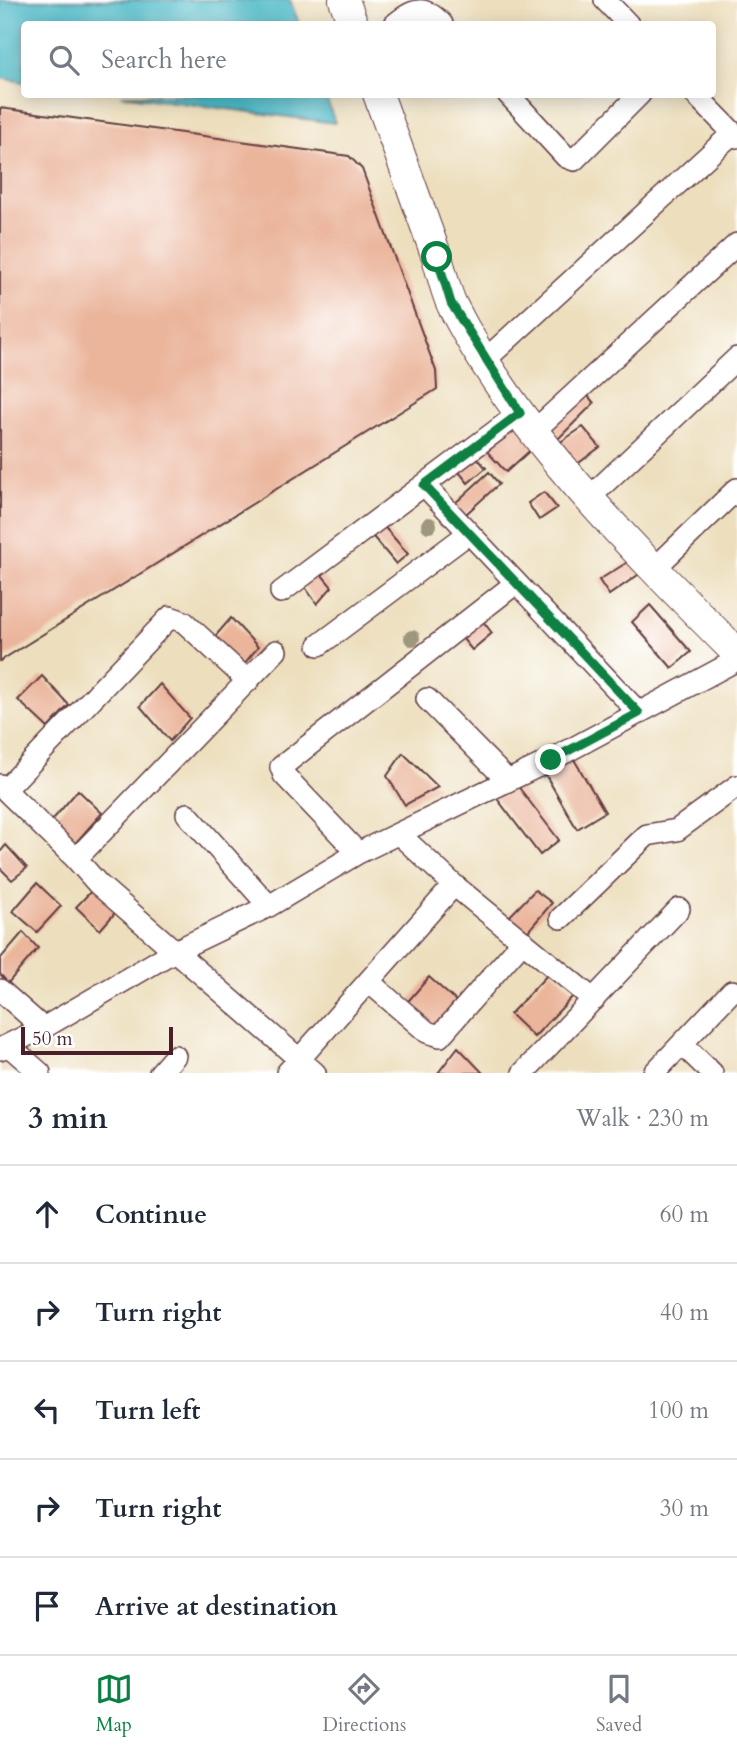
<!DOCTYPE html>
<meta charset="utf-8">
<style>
:root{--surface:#fff;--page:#f6f6f7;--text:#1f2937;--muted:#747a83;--line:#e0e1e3;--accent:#0b8043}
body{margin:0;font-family:Cardo,serif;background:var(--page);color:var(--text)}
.scale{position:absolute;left:21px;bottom:18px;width:152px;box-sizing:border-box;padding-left:7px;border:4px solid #4a1f2b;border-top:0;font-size:19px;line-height:24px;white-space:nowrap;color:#4a1f2b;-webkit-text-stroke:5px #fff;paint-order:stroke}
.stop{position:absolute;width:21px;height:21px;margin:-16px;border:5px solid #0b8043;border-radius:50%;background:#fff}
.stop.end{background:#0b8043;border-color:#fff;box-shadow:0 2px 7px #0008}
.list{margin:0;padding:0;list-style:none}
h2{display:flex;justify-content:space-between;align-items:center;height:91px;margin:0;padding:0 28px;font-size:30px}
h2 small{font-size:23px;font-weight:400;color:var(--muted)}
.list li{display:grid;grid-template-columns:46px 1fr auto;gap:21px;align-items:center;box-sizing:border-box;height:98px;padding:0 28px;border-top:2px solid var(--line)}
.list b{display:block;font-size:26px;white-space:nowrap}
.list em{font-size:23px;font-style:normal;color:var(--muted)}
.icon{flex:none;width:38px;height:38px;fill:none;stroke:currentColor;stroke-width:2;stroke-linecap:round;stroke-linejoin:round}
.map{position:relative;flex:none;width:737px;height:1073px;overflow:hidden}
.search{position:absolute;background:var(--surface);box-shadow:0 4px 18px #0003;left:21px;right:21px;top:21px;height:77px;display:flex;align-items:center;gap:18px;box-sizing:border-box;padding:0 24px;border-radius:7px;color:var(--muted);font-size:26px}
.sheet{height:581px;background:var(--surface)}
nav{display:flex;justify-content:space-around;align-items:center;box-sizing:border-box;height:98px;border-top:2px solid var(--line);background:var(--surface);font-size:19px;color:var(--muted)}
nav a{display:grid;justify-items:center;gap:4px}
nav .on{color:var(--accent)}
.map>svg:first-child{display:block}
</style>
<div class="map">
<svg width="737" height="1073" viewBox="0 0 737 1073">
<rect width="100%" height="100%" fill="#fff"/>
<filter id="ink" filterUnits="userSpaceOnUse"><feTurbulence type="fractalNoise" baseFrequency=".0143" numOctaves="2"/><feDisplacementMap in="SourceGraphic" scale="14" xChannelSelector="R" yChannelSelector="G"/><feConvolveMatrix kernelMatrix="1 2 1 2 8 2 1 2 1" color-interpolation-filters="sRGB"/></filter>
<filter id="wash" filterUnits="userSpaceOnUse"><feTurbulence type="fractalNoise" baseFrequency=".00686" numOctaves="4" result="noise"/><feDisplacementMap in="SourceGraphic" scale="28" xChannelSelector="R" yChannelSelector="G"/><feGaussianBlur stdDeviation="1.57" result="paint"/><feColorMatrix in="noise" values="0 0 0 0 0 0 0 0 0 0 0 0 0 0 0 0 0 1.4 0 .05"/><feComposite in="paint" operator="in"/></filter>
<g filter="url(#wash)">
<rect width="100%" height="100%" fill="#eddfbe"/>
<!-- water -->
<path fill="#4dbac7" stroke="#4c6c79" stroke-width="2" d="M 0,0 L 290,0 L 299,24 L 24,24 L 24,82 L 0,78 Z
M 121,95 L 325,95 L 335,123 Z"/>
<g id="blocks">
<!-- building -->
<path fill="#ebb59b" d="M 0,108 L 349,156 L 362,169 L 436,371 L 437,389 L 0,661 Z
M 583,390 L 594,403 L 556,441 L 541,424 Z
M 519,419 L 536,445 L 506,472 L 482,446 Z
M 583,427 L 600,447 L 576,465 L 559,443 Z
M 473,453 L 486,468 L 468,483 L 455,467 Z
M 489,472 L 499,484 L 466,514 L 452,506 Z
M 544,492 L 557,508 L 539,520 L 528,503 Z
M 380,522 L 408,554 L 396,564 L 369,532 Z
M 639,555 L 648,568 L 609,595 L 599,580 Z
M 316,568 L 332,587 L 317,604 L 300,580 Z
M 650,605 L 691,652 L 672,668 L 632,622 Z
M 479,616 L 492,633 L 472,650 L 458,633 Z
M 231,618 L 258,647 L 241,668 L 211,641 Z
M 42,676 L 69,705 L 48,728 L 18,700 Z
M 160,684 L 190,718 L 170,741 L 140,706 Z
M 403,753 L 438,787 L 405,805 L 387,776 Z
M 572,756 L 605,812 L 577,829 L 544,772 Z
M 514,781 L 559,840 L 540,855 L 495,796 Z
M 78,790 L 102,813 L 72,847 L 49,824 Z
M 6,845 L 27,868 L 12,880 L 0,868 L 0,852 Z
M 37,883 L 61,906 L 37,932 L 13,911 Z
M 98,884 L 121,906 L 100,930 L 76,907 Z
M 535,890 L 552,903 L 524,936 L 506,920 Z
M 23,932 L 38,948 L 8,983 L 0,974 L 0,959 Z
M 552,970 L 576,993 L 534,1037 L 510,1014 Z
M 429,977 L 456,1001 L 432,1029 L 404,1006 Z
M 458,1047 L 483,1073 L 438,1073 Z"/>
</g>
</g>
<g filter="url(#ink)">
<use href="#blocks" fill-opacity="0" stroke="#623c41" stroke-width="2"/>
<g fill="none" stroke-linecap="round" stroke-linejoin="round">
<defs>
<path id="street" d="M 605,0 L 628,24
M 395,24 C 414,8 424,5 442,24
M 508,94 L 566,157 L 574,160 L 640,94
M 695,94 L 737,137
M 485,360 L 733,133
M 534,431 L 737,244
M 424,485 L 639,713
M 590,497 L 737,358
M 655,568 L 737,489
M 281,592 L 520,413
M 319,645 L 469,533
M 427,699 L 508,781
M 0,785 L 76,859 L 98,884 L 315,1073
M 5,790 L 170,617 L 184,622 L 248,681
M 187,814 L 269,906
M 358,853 L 284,775 L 281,767 L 516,583
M 76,859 L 276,651
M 454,885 L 594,1000
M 561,918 L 647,835 L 677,830 L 737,786
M 369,982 L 427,1032 L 440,1036 L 523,941
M 0,990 L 43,1028
M 682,1044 L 712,1073
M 8,1045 L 40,1073
M 0,1049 L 50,1024 L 173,952 L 269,906 L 358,853 L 551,760 L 737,660
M 160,1073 L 175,1056
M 287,1073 L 454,885 L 399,834
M 523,1073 L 679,909
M 654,1073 L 732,991"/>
<path id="secondary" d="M 344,0 L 353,24
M 378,94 C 397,146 416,198 434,249 C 441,267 444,288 452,305 C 517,434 635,551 737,653"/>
</defs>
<!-- street casing -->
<use href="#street" stroke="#623c41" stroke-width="24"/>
<!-- secondary casing -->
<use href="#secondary" stroke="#623c41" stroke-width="32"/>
<!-- street -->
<use href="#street" stroke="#fff" stroke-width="21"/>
<!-- secondary -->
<use href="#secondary" stroke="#fff" stroke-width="30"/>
</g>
<!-- trees -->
<g fill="#9e977f">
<circle cx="429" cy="525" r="8"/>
<circle cx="412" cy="638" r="8"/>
</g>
</g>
<g fill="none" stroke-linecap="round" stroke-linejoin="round" filter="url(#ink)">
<!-- route -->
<path stroke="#0b8043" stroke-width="9" d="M 437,257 L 451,303 L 520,413 L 424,485 L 639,713 L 551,760"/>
</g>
</svg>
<div class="scale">50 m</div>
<div class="stop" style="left:437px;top:257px"></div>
<div class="stop end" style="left:551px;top:760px"></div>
<div class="search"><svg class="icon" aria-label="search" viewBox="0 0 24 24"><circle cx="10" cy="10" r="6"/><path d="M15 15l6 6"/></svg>Search here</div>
</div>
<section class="sheet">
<h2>3 min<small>Walk · 230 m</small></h2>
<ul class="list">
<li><svg class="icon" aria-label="ahead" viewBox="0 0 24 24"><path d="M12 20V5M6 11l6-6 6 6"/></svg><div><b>Continue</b></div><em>60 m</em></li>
<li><svg class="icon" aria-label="right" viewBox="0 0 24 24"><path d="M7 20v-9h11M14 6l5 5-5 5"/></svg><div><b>Turn right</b></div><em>40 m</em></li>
<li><svg class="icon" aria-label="left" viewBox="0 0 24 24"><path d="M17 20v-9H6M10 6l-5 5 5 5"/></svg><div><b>Turn left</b></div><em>100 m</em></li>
<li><svg class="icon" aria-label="right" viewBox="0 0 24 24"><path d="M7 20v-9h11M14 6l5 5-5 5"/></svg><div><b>Turn right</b></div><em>30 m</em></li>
<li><svg class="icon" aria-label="arrive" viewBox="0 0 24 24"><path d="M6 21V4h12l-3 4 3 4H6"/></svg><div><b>Arrive at destination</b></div></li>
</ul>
</section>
<nav>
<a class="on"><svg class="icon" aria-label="map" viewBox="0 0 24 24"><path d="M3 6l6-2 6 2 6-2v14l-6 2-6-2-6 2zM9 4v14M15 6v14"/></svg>Map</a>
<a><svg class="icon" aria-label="directions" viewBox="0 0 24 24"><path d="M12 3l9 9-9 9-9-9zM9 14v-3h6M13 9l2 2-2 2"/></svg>Directions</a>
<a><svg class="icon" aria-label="saved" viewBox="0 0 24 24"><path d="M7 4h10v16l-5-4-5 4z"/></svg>Saved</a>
</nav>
